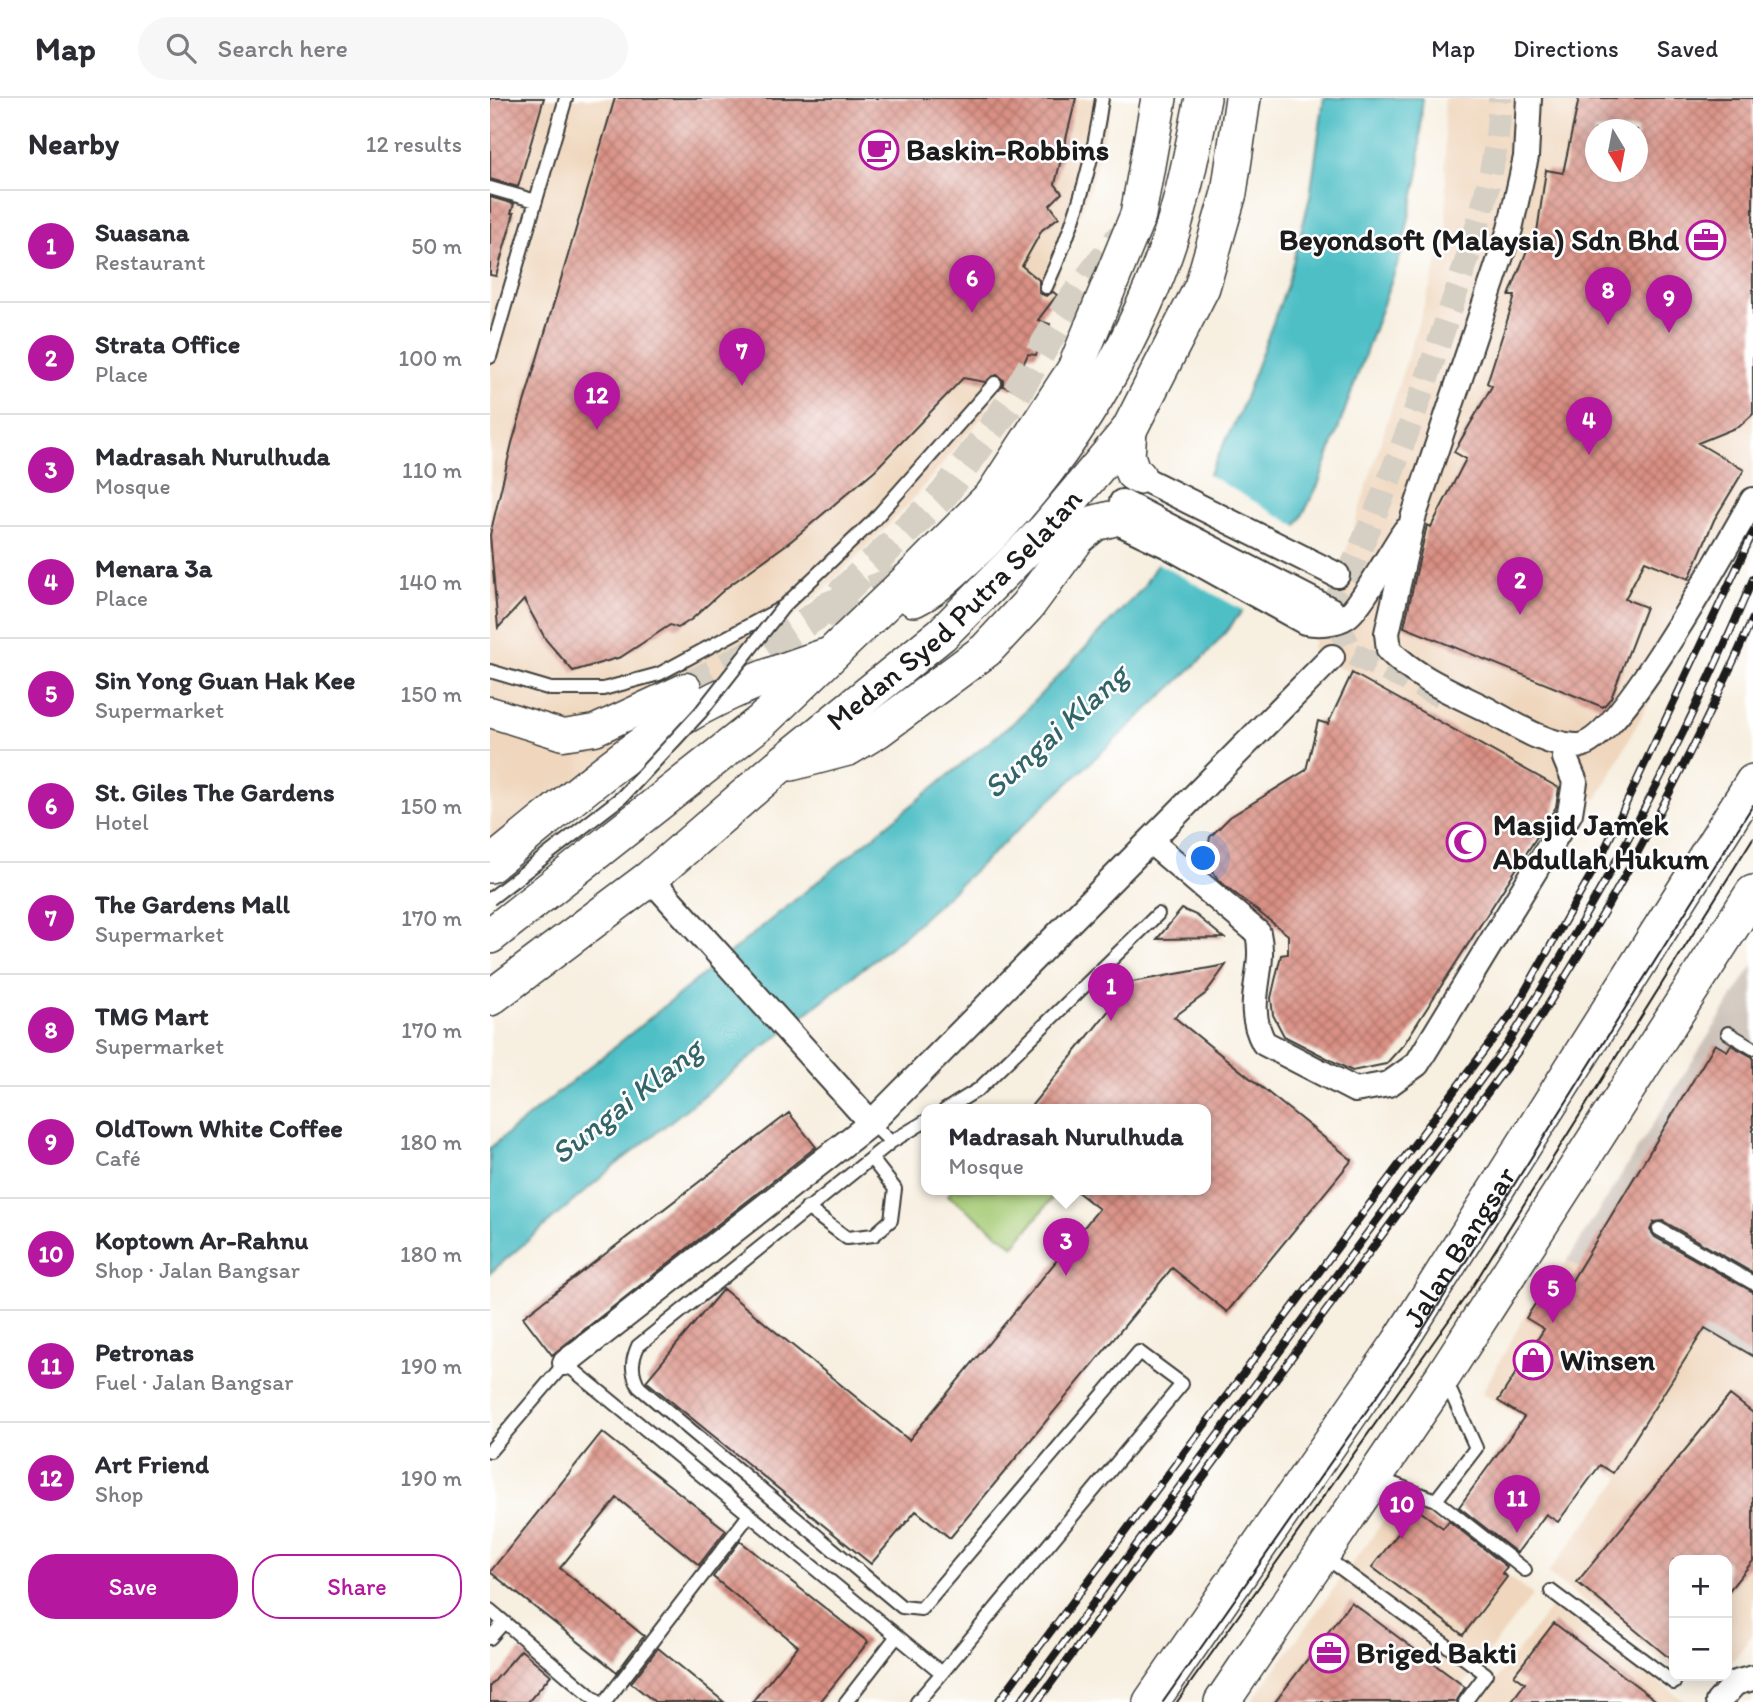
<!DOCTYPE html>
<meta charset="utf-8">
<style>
:root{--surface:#fff;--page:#f7f7f7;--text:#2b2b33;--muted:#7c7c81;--line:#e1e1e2;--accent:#b5179e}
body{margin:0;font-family:Itim,sans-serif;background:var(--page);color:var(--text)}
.controls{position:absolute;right:21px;bottom:21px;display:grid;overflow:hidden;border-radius:14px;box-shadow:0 4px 18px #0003}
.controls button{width:63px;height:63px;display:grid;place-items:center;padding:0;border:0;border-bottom:2px solid var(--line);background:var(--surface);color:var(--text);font:35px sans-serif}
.compass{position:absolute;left:1095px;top:21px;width:63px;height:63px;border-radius:50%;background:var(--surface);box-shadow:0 4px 18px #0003;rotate:170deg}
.you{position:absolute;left:714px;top:761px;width:24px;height:24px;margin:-18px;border:5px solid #fff;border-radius:50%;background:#1a73e8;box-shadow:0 0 0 10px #1a73e833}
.badge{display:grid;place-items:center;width:46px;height:46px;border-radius:50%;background:var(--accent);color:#fff;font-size:23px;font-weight:700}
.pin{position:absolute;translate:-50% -58px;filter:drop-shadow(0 2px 4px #0008)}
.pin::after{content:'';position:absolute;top:37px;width:24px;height:21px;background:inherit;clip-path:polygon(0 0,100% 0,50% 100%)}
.popup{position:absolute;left:431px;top:1006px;width:290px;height:91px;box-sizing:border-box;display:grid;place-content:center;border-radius:14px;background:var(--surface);filter:drop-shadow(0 2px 5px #0005);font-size:23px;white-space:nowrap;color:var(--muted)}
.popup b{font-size:26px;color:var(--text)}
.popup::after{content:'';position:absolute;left:50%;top:100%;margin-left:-14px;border:14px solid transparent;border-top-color:var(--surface)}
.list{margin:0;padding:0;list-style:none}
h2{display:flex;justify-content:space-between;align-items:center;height:91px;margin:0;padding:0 28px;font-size:30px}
h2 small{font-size:23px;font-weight:400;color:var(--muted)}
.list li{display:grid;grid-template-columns:46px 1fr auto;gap:21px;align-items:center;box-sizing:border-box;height:112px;padding:0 28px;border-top:2px solid var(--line)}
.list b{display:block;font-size:26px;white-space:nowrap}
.list p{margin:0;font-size:23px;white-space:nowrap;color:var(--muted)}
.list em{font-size:23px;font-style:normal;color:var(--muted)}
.actions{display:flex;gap:14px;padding:21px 28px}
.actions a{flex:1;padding:16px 0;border:2px solid var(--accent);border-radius:28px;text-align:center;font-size:24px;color:var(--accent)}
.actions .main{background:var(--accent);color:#fff}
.icon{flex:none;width:38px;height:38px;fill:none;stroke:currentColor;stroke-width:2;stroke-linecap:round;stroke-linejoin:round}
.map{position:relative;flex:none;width:1263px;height:1604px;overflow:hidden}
header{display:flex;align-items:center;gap:42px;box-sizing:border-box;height:98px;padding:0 35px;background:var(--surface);border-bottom:2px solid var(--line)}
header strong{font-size:33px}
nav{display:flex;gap:38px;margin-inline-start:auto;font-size:24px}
.search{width:490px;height:63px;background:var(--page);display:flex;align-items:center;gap:18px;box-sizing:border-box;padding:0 24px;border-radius:38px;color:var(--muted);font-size:26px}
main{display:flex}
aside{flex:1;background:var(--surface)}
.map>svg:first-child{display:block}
</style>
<header>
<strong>Map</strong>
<div class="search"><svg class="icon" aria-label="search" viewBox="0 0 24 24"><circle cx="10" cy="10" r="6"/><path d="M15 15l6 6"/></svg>Search here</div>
<nav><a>Map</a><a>Directions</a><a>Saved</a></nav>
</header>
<main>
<aside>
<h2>Nearby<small>12 results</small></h2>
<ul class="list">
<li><span class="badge">1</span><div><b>Suasana</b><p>Restaurant</p></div><em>50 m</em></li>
<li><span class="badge">2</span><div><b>Strata Office</b><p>Place</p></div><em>100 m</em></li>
<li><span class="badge">3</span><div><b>Madrasah Nurulhuda</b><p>Mosque</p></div><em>110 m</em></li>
<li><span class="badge">4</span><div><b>Menara 3a</b><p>Place</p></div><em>140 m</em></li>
<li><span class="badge">5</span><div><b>Sin Yong Guan Hak Kee</b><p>Supermarket</p></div><em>150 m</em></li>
<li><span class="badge">6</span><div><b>St. Giles The Gardens</b><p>Hotel</p></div><em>150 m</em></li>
<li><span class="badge">7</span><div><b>The Gardens Mall</b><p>Supermarket</p></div><em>170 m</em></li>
<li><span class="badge">8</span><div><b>TMG Mart</b><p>Supermarket</p></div><em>170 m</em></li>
<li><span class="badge">9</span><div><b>OldTown White Coffee</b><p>Café</p></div><em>180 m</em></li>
<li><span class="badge">10</span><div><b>Koptown Ar-Rahnu</b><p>Shop · Jalan Bangsar</p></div><em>180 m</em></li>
<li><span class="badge">11</span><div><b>Petronas</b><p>Fuel · Jalan Bangsar</p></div><em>190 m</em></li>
<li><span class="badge">12</span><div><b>Art Friend</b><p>Shop</p></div><em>190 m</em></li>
</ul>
<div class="actions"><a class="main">Save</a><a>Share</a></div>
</aside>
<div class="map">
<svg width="1263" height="1604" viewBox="0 0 1263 1604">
<defs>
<pattern id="building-cross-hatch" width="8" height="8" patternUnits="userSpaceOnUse" patternTransform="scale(1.75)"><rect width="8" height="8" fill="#da9084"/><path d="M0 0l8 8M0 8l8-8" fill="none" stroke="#b0756b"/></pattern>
</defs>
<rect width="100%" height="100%" fill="#fff"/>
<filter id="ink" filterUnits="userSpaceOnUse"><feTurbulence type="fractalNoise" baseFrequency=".0143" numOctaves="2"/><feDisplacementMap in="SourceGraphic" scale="14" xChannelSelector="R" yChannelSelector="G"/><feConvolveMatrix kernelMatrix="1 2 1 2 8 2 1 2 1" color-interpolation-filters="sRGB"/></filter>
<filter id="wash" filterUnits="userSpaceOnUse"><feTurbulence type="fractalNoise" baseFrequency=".00686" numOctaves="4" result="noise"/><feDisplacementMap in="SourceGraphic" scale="28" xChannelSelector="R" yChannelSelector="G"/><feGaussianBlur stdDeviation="1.57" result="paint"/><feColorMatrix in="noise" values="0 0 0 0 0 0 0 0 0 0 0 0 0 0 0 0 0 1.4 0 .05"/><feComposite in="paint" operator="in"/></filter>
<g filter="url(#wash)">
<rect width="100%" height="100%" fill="#f7efe0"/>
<!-- built -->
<path fill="#efd6bc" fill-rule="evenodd" d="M 0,0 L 623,0 L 603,81 L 556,205 L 490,321 L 417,408 L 325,501 L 218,587 L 0,750 Z
M 954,0 L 1263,0 L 1263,419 L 1199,530 L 1107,701 L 1076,693 L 862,575 L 829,562 L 822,549 L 858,447 L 957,135 ZM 1106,32 L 1148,32 L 1148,74 L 1106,74 Z
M 1077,1163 L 1109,1178 L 1208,1241 L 1263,1269 L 1263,1536 L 1237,1570 L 1237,1462 L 1184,1462 L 1184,1572 L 1058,1475 L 1131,1380 L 992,1295 L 1063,1167 L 1072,1172 Z
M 911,1399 L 1043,1497 L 960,1604 L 761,1604 Z
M 1063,1506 L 1196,1604 L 990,1604 Z"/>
<!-- industrial -->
<path fill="#cdc2b9" d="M 1263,867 L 1263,1269 L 1208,1241 L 1109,1178 L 1077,1163 Z"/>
<!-- pitch -->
<path fill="#a6cb75" stroke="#617448" stroke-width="2" d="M 462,1092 L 555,1092 L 563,1099 L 524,1148 L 458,1097 Z"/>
<!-- water -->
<path fill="#50bfc6" stroke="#366e71" stroke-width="2" d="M 834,0 L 932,0 L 929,74 L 911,156 L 828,387 C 798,448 761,507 716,557 L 416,836 L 122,1070 L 0,1175 L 0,1050 L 524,624 L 652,491 L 709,396 L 749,316 L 797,187 L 820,99 Z"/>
<!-- pier -->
<path fill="#f7efe0" d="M 715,375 L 810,430 L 756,514 L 664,463 Z"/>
<g id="blocks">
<!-- building -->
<path fill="url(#building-cross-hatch)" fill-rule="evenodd" d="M 0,0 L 54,0 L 28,89 L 0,81 Z
M 125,0 L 586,0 L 565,86 L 572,95 L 560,107 L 569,119 L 552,132 L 532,168 L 549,182 L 549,195 L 556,198 L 563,194 L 567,197 L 548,222 L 560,226 L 546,257 L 538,256 L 522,291 L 513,288 L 513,282 L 507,277 L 495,284 L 473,280 L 385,372 L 301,443 L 236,490 L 202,521 L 188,530 L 180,527 L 131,559 L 83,573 L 56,542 L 34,502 L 8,530 L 0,437 L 22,345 Z
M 1089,0 L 1263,0 L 1263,316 L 1250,328 L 1208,345 L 1254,372 L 1224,422 L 1199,481 L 1155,463 L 1135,501 L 1156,509 L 1121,600 L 1113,609 L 914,529 L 937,427 L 941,429 L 976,361 L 964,354 L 1002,288 L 997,285 L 1025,198 L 1019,198 L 1039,147 L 1045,148 L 1056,72 L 1073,75 ZM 1105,32 L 1147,32 L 1147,74 L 1105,74 Z
M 0,99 L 24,106 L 21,115 L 24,115 L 6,178 L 0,177 Z
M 862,575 L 1069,690 L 1066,709 L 914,946 L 896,966 L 862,973 L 794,938 L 783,917 L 781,900 L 791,857 L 798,856 L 798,837 L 728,782 L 716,761 L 720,739 L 740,719 L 816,672 L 828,623 L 838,626 Z
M 692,811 L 706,817 L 734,840 L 667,841 Z
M 736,867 L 715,896 L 684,919 L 862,1062 L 737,1214 L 682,1170 L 460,1440 L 426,1413 L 381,1466 L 156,1283 L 233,1191 L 419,1342 L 609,1111 L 585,1092 L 716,1092 L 716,1012 L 538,1012 L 642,884 Z
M 1225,946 L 1237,953 L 1241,947 L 1263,959 L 1263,1175 L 1173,1123 L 1164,1124 L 1160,1132 L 1165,1139 L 1263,1194 L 1263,1258 L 1215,1230 L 1123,1375 L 1110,1367 L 1068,1424 L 1056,1416 L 1027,1455 L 969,1409 L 1034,1319 L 1008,1303 L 1054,1231 L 1036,1220 L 1066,1174 L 1081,1184 Z
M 299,1015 L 326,1049 L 62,1257 L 33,1219 Z
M 1240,1297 L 1263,1315 L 1263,1463 L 1237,1495 L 1237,1462 L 1184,1462 L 1184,1564 L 1087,1484 Z
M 112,1334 L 236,1432 L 209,1467 L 127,1400 L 70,1470 L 154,1538 L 127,1574 L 0,1474 Z
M 927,1411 L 953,1430 L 959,1423 L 1017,1469 L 1012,1475 L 1017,1479 L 973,1537 L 882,1469 Z
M 250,1443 L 378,1544 L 330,1604 L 262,1604 L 308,1548 L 223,1479 Z
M 861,1504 L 975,1589 L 966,1604 L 785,1604 Z
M 1064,1525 L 1168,1604 L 1021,1604 L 1035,1585 L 1024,1577 Z
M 168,1550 L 234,1604 L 165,1604 L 141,1585 Z
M 31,1552 L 61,1577 L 38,1604 L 0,1604 L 0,1588 Z"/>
</g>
</g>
<g filter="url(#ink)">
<use href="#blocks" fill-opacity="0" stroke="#3d3c39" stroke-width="2"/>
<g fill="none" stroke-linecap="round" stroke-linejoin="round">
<!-- minor-tunnel -->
<path stroke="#d6cfc3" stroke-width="24" stroke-dasharray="24 12" stroke-linecap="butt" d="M 950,598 L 863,556 L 841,512 C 888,418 924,320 957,221 C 981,150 1008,76 1010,0"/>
<!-- tertiary-tunnel -->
<path stroke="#d6cfc3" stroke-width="30" stroke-dasharray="30 15" stroke-linecap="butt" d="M 196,590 L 293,539 L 333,513 L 454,396 L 523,301 L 578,208 L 632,138"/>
<!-- secondary-tunnel -->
<path stroke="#d6cfc3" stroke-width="35" stroke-dasharray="35 18" stroke-linecap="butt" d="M 333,513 L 421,480"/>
<defs>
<path id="service" d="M 0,90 L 46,103
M 556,189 C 585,127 603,67 612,0
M 0,259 L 76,0
M 0,573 L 61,591 L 113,591 L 169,576 L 293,509 L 383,423 L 505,285
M 1238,935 L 1263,950
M 455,1012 L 489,991 L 668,816
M 381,1025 L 401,1044 L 436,1023
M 401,1044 L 148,1248 C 141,1264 141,1274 149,1289 L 412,1509 L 431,1511 L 649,1254 L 692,1286 L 452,1575
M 317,1110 L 357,1140 L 384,1137 L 401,1122 L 405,1091 L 381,1060
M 1169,1131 L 1263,1185
M 0,1353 L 75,1265 L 452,1575 L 427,1604
M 888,1380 L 946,1402 L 986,1350 L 955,1281
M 946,1402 L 1035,1472
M 835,1459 L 996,1576 L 975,1604
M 1061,1493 L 1184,1585
M 0,1512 L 108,1604
M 0,1540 L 14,1524
M 115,1604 L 259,1417
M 356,1604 L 407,1538"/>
<path id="minor" d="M 1039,0 L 1036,59 L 1020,131 L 923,420 L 897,535 L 899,552 C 926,580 962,594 998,612 C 1024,626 1055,647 1086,648 C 1128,648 1239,442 1263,402
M 648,378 L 847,477
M 632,404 L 841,512
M 621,421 L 678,448 L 815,524 C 827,526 846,526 857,518 C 870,510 903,450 915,433
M 661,744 L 768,835 C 777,874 752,906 774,945 L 865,992 L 899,986 L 927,966 L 1080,715 L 1085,684 L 1075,660
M 160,780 L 381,1025
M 75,1265 L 381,1025 L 842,559
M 1228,1604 L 1245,1585 L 1263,1580"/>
<path id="tertiary" d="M 0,614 L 73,637 L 105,632 L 196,590"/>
<g id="secondary">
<path d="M 639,332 L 637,358 L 643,375 L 648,378"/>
<path d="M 424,501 C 445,491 460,475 478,459 C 557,387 620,288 662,189 C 688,129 700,64 713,0"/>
<path d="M 301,665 L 358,650 L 388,632 L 496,552 L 537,508 L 588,439 L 605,425 L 621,421"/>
<path d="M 0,767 C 64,716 126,660 195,618 C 238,592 285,575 333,559"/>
<path d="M 0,838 L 272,623 L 421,480 L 503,397 L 585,271 L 648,117 L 669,0"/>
<path id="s1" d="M 0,900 L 160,780 L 288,669 L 452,536 L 556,431 L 639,332 L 712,189 L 739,95 L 753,0"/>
<path id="s2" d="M 661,1604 L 909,1245 L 1263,684"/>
<path d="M 732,1604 L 953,1278 L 1263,795"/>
</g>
</defs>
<!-- service casing -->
<use href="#service" stroke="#3d3c39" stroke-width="16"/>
<!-- minor casing -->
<use href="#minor" stroke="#3d3c39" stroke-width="28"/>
<!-- tertiary casing -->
<use href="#tertiary" stroke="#3d3c39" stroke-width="33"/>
<!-- secondary casing -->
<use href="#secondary" stroke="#3d3c39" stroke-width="38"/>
<!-- service -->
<use href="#service" stroke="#fff" stroke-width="12"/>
<!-- minor -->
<use href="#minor" stroke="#fff" stroke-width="24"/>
<!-- tertiary -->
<use href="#tertiary" stroke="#fff" stroke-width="30"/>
<!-- secondary -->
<use href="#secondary" stroke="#fff" stroke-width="35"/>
<!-- tram -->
<path stroke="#1c1c1c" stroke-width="2" d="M 673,1604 L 929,1238 L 1263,707
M 687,1604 L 979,1194 L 1263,740"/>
<defs>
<path id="rail" d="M 508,1604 L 1023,914 L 1111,759 L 1263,435
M 530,1604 L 1018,945 C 1112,797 1195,643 1263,481
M 547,1604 L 1029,952 C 1119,815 1197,670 1263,520"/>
</defs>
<!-- rail casing -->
<use href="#rail" stroke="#1c1c1c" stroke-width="8"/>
<!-- rail -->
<use href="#rail" stroke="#fff" stroke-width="5" stroke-dasharray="16" stroke-linecap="butt"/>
<defs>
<path id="service-bridge" d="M 0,801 L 132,699 L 210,615 L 293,509"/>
</defs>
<!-- service-bridge casing -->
<use href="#service-bridge" stroke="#3d3c39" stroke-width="16" stroke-linecap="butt"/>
<!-- service-bridge -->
<use href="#service-bridge" stroke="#fff" stroke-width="12"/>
</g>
</g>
<!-- icons -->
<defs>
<symbol id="cafe-ring" viewBox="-11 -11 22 22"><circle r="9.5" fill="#fff" stroke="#b5179e" stroke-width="1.5"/><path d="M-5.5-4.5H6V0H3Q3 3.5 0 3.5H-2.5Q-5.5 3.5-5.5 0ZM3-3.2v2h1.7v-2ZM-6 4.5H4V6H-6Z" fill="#b5179e"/></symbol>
<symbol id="office-ring" viewBox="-11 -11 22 22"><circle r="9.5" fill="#fff" stroke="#b5179e" stroke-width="1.5"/><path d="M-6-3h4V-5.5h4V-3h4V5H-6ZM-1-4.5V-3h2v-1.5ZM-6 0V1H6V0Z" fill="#b5179e"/></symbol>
<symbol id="mosque-ring" viewBox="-11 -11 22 22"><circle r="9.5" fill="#fff" stroke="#b5179e" stroke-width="1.5"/><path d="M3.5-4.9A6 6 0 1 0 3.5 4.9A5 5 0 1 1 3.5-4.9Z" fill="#b5179e"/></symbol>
<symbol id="shop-ring" viewBox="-11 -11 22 22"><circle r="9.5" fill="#fff" stroke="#b5179e" stroke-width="1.5"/><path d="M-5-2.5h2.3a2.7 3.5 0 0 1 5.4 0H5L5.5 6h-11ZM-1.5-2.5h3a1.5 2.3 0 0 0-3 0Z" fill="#b5179e"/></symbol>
</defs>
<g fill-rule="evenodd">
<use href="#cafe-ring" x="367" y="30" width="44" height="44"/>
<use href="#office-ring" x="1194" y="120" width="44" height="44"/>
<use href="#mosque-ring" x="954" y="722" width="44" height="44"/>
<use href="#shop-ring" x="1021" y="1240" width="44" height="44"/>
<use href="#office-ring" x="817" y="1533" width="44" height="44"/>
</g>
<g text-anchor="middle" stroke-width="5" stroke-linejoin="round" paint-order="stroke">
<!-- poi labels -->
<g font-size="30" font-weight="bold" fill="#1c1c1c" stroke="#fff" text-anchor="start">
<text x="416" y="62">Baskin-Robbins</text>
<text x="1189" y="152" text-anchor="end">Beyondsoft (Malaysia) Sdn Bhd</text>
<text x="1003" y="737">Masjid Jamek<tspan x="1003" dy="34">Abdullah Hukum</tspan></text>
<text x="1070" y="1272">Winsen</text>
<text x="866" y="1565">Briged Bakti</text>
</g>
<!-- street labels -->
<g font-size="30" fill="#1c1c1c" stroke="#fff">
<text dy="10" stroke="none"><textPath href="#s1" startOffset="606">Medan Syed Putra Selatan</textPath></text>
<text dy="10" stroke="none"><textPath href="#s2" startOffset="550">Jalan Bangsar</textPath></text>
</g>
<!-- water labels -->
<g font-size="32" font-style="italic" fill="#336568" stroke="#fff">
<text transform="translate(565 633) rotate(-42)" y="11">Sungai Klang</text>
<text transform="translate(136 1003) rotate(-38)" y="11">Sungai Klang</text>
</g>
</g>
</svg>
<div class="controls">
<button>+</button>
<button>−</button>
</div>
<svg class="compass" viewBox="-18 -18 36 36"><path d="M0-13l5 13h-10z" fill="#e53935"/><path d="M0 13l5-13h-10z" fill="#7c7c81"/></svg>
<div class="you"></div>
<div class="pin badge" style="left:621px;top:923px">1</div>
<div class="pin badge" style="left:1030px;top:517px">2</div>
<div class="pin badge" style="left:576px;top:1178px">3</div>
<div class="popup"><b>Madrasah Nurulhuda</b>Mosque</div>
<div class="pin badge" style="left:1099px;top:357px">4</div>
<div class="pin badge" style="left:1063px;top:1225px">5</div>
<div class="pin badge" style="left:482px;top:215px">6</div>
<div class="pin badge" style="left:252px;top:288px">7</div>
<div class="pin badge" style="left:1118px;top:227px">8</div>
<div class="pin badge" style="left:1179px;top:235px">9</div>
<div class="pin badge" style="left:912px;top:1441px">10</div>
<div class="pin badge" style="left:1027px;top:1435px">11</div>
<div class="pin badge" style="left:107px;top:332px">12</div>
</div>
</main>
